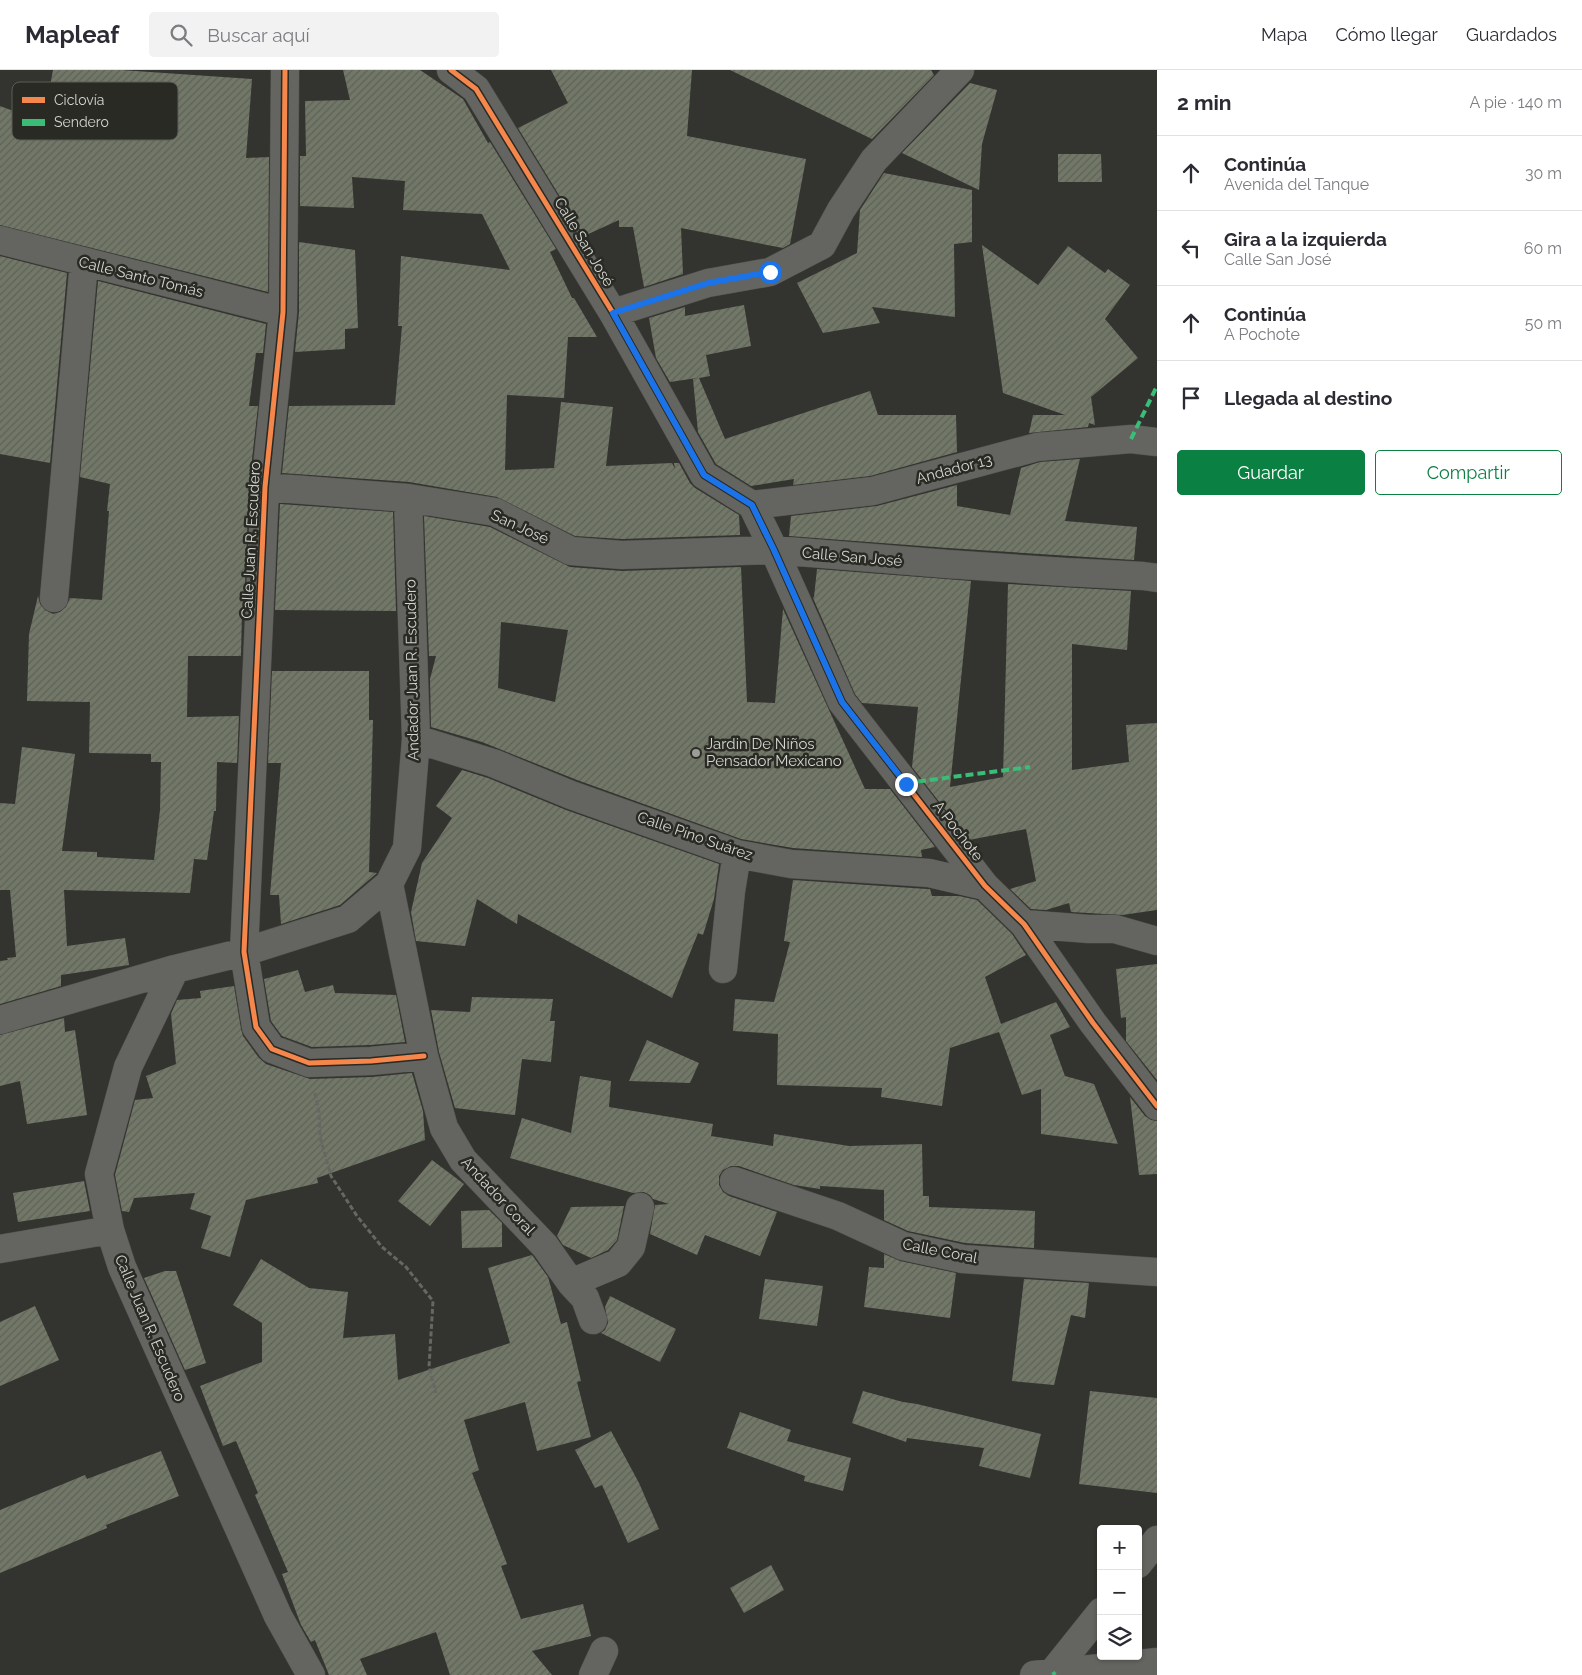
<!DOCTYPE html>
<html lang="es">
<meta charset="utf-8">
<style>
:root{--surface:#fff;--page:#f2f2f3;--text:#2b2b33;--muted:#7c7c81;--line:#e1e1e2;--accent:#0b8043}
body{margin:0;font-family:Raleway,sans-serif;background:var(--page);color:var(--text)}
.controls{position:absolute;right:15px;bottom:15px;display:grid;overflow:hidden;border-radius:5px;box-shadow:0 1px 4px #0004}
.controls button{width:45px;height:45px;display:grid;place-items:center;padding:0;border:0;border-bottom:1px solid var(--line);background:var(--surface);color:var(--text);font:25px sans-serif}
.stop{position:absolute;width:15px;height:15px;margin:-11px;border:4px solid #1a73e8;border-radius:50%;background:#fff}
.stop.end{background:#1a73e8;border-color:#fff;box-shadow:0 1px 5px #0008}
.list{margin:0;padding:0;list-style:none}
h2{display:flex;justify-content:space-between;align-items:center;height:65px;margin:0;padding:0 20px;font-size:21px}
h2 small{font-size:16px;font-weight:400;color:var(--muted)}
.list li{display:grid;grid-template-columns:32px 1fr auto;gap:15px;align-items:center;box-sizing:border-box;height:75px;padding:0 20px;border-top:1px solid var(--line)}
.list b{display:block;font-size:19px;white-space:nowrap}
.list p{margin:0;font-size:16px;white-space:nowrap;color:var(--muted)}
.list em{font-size:16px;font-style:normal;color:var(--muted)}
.actions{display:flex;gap:10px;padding:15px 20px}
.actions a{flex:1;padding:11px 0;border:1px solid var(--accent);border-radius:5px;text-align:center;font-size:18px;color:var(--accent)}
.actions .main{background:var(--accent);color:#fff}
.icon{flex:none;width:28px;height:28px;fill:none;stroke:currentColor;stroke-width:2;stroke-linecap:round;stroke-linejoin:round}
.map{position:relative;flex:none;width:1157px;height:1605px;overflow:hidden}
header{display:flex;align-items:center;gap:30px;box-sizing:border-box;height:70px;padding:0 25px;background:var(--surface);border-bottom:1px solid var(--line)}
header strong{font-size:24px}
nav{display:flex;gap:28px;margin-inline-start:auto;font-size:18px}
.search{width:350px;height:45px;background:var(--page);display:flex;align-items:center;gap:12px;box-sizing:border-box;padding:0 18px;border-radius:5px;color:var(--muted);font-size:19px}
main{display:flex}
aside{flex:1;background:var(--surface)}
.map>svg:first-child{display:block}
</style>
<header>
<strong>Mapleaf</strong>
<div class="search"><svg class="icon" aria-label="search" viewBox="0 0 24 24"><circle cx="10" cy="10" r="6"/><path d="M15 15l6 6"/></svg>Buscar aquí</div>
<nav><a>Mapa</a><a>Cómo llegar</a><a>Guardados</a></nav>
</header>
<main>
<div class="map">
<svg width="1157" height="1605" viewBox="0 0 1157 1605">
<defs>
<pattern id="building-hatch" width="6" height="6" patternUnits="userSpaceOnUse" patternTransform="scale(1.25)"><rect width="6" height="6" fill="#727868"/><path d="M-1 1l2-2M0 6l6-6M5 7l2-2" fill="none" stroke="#5e6257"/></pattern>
</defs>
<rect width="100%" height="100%" fill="#33332f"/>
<!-- building -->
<path fill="url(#building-hatch)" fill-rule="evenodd" d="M 53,0 L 121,0 L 252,9 L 246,88 L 269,87 L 268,222 L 0,155 L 0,36 L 43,52 Z
M 343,0 L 420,0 L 463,29 L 488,73 L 490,72 L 556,179 L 550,182 L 572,228 L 574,228 L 597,267 L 568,267 L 564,328 L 507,325 L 505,400 L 554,398 L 561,332 L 613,337 L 606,396 L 672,393 L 675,399 L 674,393 L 679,393 L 690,413 L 695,418 L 739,445 L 740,465 L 622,469 L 575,466 L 497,427 L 409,412 L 282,403 L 289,336 L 395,335 L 402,256 L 398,256 L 401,186 L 510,200 L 482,144 L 403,140 L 405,111 L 352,107 L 354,138 L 300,136 L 300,86 L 306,86 L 305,31 L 350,30 Z
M 551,0 L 692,0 L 687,66 L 806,89 L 790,174 L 783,178 L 681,158 L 683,204 L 644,217 L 633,157 L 619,157 L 619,150 L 584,166 L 518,58 L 568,33 Z
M 730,0 L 931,0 L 934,5 L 872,69 Z
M 970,13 L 997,20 L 982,74 L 979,120 L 902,83 Z
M 1058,84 L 1101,84 L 1102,112 L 1058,112 Z
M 884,103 L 972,120 L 972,172 L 954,174 L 955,247 L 872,237 L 880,253 L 823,263 L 797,213 L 857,183 L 860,140 Z
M 299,172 L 355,180 L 358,258 L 345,259 L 345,279 L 295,282 L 299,242 Z
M 982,175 L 1038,215 L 1068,176 L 1105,203 L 1108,199 L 1130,215 L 1105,249 L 1138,288 L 1091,327 L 1095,355 L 1089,353 L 1088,357 L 1029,363 L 1033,345 L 1065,345 L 1003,323 Z
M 0,186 L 67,203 L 50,393 L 0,384 Z
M 98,211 L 266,254 L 263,283 L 256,283 L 249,336 L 258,336 L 249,416 L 244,540 L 242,540 L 241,586 L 188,586 L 187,647 L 239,646 L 237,693 L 217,692 L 216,741 L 214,741 L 207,790 L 194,789 L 190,823 L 64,820 L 67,876 L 125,868 L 129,895 L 61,905 L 61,916 L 0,934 L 0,891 L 8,890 L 7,888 L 16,887 L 10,820 L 0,820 L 0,733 L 15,734 L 22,677 L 75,684 L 62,781 L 97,782 L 97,787 L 154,790 L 160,740 L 161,692 L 151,692 L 151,684 L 89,683 L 90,632 L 27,631 L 29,564 L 38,526 L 40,534 L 45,540 L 53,544 L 60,542 L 66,537 L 70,528 L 102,530 L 109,441 L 107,441 L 110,414 L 80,407 Z
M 744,235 L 751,276 L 706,285 L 710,306 L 699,308 L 725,369 L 870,321 L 878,345 L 956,345 L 957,382 L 870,406 L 793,415 L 794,409 L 751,416 L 716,394 L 698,362 L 693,309 L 697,308 L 670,312 L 656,288 L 649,248 L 685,237 L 685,246 Z
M 1080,389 L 1065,451 L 1137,457 L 1134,490 L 948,478 L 789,466 L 791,446 L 877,436 L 957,415 L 957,436 L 1010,445 L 1021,398 L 1040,392 Z
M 280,434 L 393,442 L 396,541 L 275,540 Z
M 424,446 L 490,457 L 570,497 L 622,501 L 741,497 L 747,632 L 775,633 L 783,539 L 865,719 L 890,719 L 935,777 L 921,780 L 922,787 L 793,778 L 741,769 L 577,710 L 482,672 L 431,657 L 430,609 L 436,586 L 429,586 ZM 501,552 L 568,560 L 555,632 L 498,618 Z
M 817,499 L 971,511 L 950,717 L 1003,707 L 1008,514 L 1131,521 L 1127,580 L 1072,574 L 1072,700 L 1129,692 L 1126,655 L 1157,653 L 1157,840 L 1122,845 L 1071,842 L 1069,833 L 1046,840 L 1031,839 L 1010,819 L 1036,811 L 1026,759 L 969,770 L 912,697 L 918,637 L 862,633 L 855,624 L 813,528 L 814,527 Z
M 272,601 L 369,601 L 369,650 L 373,650 L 369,802 L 377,803 L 340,835 L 281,854 L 279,825 L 270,825 L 281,693 L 268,693 Z
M 462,700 L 488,708 L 566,740 L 719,794 L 714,829 L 703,865 L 698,863 L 672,928 L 518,844 L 517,854 L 477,829 L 465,876 L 416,871 L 411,842 L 422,793 L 452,748 L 436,736 Z
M 793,810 L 927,819 L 930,819 L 932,826 L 959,826 L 977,830 L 1012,864 L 1026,885 L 985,907 L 1001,954 L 1056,932 L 1070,957 L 1050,965 L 1065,1006 L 1094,1014 L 1118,1074 L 1041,1064 L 1041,1019 L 1022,1025 L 999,962 L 950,978 L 942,1036 L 881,1027 L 882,1018 L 777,1015 L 778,964 L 733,961 L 735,929 L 774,932 L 790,872 L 784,871 Z
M 1157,894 L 1157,1010 L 1126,971 L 1126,947 L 1121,948 L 1116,899 Z
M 298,900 L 305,922 L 333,915 L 335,923 L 396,925 L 405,972 L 370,975 L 312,977 L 282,966 L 271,951 L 264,909 Z
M 234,916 L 241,959 L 243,966 L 259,988 L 266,994 L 310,1009 L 372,1007 L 412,1003 L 423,1041 L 425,1070 L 317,1108 L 318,1113 L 246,1130 L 230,1187 L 201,1178 L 211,1146 L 190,1139 L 195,1123 L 134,1128 L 129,1142 L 122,1141 L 115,1105 L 135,1030 L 153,1028 L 146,1006 L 176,994 L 171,944 L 177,930 L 201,928 L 200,921 Z
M 472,927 L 553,929 L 550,951 L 555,951 L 551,992 L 522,989 L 515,1045 L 455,1038 L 439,982 L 431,940 L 470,942 Z
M 64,948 L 65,962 L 75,960 L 87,1045 L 27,1054 L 20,1011 L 0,1016 L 0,965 Z
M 647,970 L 699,993 L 690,1013 L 629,1011 Z
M 580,1006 L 611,1011 L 609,1037 L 713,1054 L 711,1066 L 773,1076 L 774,1064 L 849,1076 L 922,1074 L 923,1126 L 929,1126 L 929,1137 L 1035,1141 L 1034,1178 L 965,1173 L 908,1161 L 884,1150 L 884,1120 L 820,1116 L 820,1119 L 794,1115 L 739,1096 L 731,1096 L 723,1100 L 719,1106 L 719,1115 L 723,1122 L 729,1126 L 777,1142 L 760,1186 L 705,1165 L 697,1185 L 650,1164 L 655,1135 L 669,1134 L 653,1129 L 650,1125 L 644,1122 L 633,1123 L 510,1088 L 522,1048 L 571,1063 Z
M 1130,1027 L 1145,1046 L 1151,1050 L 1157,1051 L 1157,1104 L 1139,1105 Z
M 432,1090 L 464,1114 L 430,1156 L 398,1131 Z
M 84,1111 L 90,1141 L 18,1152 L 13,1123 Z
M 624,1136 L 617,1170 L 608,1180 L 591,1188 L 563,1175 L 557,1166 L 571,1137 Z
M 489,1140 L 502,1153 L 502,1177 L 462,1178 L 461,1141 Z
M 884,1184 L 900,1191 L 956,1203 L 950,1248 L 864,1237 L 869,1197 L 884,1198 Z
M 532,1185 L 548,1207 L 561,1254 L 567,1252 L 581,1311 L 577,1312 L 591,1367 L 537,1381 L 525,1332 L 464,1350 L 479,1400 L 472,1403 L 507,1494 L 501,1496 L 521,1549 L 583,1534 L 591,1566 L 532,1581 L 552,1605 L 450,1605 L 436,1562 L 360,1589 L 367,1605 L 329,1605 L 315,1570 L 311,1572 L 301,1555 L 282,1504 L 288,1502 L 255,1425 L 258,1423 L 236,1371 L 223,1376 L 200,1316 L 262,1292 L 262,1253 L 233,1235 L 261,1189 L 309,1218 L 348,1222 L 343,1268 L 395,1264 L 398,1310 L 510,1273 L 488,1198 Z
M 165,1201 L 176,1201 L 206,1293 L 185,1300 L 144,1208 Z
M 765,1209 L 823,1216 L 817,1256 L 759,1249 Z
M 1024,1209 L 1089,1213 L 1085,1248 L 1071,1245 L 1054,1315 L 1012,1311 Z
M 610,1226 L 676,1259 L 660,1292 L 601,1263 L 605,1260 L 608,1253 L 605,1237 Z
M 35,1236 L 59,1290 L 0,1316 L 0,1252 Z
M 863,1321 L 903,1332 L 917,1334 L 1041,1364 L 1030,1408 L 979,1396 L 984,1378 L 907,1368 L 906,1372 L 852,1353 Z
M 1090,1321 L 1157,1328 L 1157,1423 L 1079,1414 Z
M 740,1342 L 791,1360 L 787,1371 L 851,1388 L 843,1421 L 804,1411 L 805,1406 L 727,1378 Z
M 611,1361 L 639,1413 L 659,1459 L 628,1473 L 602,1415 L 595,1418 L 575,1380 Z
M 161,1381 L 179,1426 L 106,1455 L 107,1458 L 0,1503 L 0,1440 L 85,1405 L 87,1409 Z
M 771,1495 L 784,1520 L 744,1543 L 730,1518 Z"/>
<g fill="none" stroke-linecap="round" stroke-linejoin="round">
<defs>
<path id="minor" d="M 285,0 L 283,242 L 265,417 L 244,882 L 256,957 L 272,979 L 309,993 L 371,991 L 424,986
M 451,0 L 476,19 L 613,243 L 704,405 L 752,435 L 774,480 L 842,632 L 985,816 L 1024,854 L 1093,953 L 1157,1036
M 0,170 L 283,242
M 613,243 L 708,213 L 770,202 L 822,175 L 841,140 L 874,90 L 960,0
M 265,417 L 408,428 L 495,442 L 571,481 L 622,485 L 774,480 L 947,494 L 1065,502 L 1143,506 L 1157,508
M 752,435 L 873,421 L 1037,377 L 1131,369 L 1157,372
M 54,528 L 84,192
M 416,669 L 493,693 L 571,725 L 737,784 L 791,794 L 929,803 L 985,816
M 389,814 L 424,986 L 444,1058 L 463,1090 L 545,1176 L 571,1213 L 585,1228 L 593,1250
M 1024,854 L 1089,859 L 1115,859 L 1157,871
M 175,899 L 128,997 L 99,1104 L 110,1160 L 122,1197 L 278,1546 L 311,1605
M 723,899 L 731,821 L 737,784
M 0,950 L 175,899 L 244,882 L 348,849 L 389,814 L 407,778 L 416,669 L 408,428
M 734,1111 L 838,1146 L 903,1176 L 963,1189 L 1157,1202
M 0,1179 L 110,1160
M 571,1213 L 618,1193 L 631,1177 L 640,1137
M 1138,1494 L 1157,1470
M 1053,1602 L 1101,1542
M 593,1605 L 604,1581
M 1034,1605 L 1157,1592"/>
</defs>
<!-- minor casing -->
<use href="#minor" stroke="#4f4f4c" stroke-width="29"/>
<!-- path -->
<path stroke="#666664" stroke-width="3" stroke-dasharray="5 2.5" stroke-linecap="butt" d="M 315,1023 L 319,1042 L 320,1067 L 331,1106 L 357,1146 L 382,1177 L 406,1197 L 433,1231 L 429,1297 L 436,1323"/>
<!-- minor -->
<use href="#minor" stroke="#646460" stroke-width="28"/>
<!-- quiet -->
<path stroke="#3abd76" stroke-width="4" stroke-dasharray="8 4" stroke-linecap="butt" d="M 1131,369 L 1157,316
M 906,713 L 1030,697
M 1053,1602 L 1055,1605"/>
<defs>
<path id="cycleway" d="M 285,0 L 283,242 L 265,417 L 244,882 L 256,957 L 272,979 L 309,993 L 371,991 L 424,986
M 451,0 L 476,19 L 613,243 L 704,405 L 752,435 L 774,480 L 842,632 L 985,816 L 1024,854 L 1093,953 L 1157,1036"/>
</defs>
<!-- cycleway casing -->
<use href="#cycleway" stroke="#2a2a24" stroke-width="8"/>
<!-- cycleway -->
<use href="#cycleway" stroke="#f5874c" stroke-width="5"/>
</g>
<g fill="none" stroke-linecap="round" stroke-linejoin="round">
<!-- route -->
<path stroke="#1a73e8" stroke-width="6" d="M 770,202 L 708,213 L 613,243 L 704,405 L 752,435 L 774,480 L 842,632 L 906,714"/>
</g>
<!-- markers -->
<circle fill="#9c9c98" stroke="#2a2a24" stroke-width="2" cx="696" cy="683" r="5"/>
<g text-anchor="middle" stroke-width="5" stroke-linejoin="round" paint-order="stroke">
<!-- street labels -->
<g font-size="15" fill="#d4d4d0" stroke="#2a2a24">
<text transform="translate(584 172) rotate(59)" y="5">Calle San José</text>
<text transform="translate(141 207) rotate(14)" y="5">Calle Santo Tomás</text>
<text transform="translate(954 399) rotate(-15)" y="5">Andador 13</text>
<text transform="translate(520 457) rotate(25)" y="5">San José</text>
<text transform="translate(251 470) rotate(-87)" y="5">Calle Juan R. Escudero</text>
<text transform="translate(852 487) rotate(5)" y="5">Calle San José</text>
<text transform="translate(412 600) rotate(-91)" y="5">Andador Juan R. Escudero</text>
<text transform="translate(958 761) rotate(52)" y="5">A Pochote</text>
<text transform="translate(695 766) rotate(19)" y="5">Calle Pino Suárez</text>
<text transform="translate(498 1126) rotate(47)" y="5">Andador Coral</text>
<text transform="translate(940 1181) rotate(11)" y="5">Calle Coral</text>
<text transform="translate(150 1258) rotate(67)" y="5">Calle Juan R. Escudero</text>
</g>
<!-- poi labels -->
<g font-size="15" fill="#d4d4d0" stroke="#2a2a24" text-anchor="start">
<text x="706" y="679">Jardin De Niños<tspan x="706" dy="17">Pensador Mexicano</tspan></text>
</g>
</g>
<!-- legend -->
<rect x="12" y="12" width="166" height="58" rx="8" fill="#2a2a24" stroke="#5d5d58" stroke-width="1"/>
<rect x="22" y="27" width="23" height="6" fill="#f5874c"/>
<rect x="22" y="49" width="23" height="7" fill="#3abd76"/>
<g font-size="14" fill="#d4d4d0">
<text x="54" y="35">Ciclovía</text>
<text x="54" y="57">Sendero</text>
</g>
</svg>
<div class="controls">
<button>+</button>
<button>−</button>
<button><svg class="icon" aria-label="layers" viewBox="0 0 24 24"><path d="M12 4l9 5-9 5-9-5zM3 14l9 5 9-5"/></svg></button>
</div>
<div class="stop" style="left:770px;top:202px"></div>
<div class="stop end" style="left:906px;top:714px"></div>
</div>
<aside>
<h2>2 min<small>A pie · 140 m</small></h2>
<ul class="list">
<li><svg class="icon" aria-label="ahead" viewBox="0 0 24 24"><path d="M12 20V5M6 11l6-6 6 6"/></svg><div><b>Continúa</b><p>Avenida del Tanque</p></div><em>30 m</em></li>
<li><svg class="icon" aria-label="left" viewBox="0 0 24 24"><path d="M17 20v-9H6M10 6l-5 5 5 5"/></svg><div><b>Gira a la izquierda</b><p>Calle San José</p></div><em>60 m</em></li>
<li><svg class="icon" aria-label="ahead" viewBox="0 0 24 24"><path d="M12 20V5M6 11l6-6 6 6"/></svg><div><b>Continúa</b><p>A Pochote</p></div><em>50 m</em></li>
<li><svg class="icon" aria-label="arrive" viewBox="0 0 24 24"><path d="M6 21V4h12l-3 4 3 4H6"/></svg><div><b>Llegada al destino</b></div></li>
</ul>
<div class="actions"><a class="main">Guardar</a><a>Compartir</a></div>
</aside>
</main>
